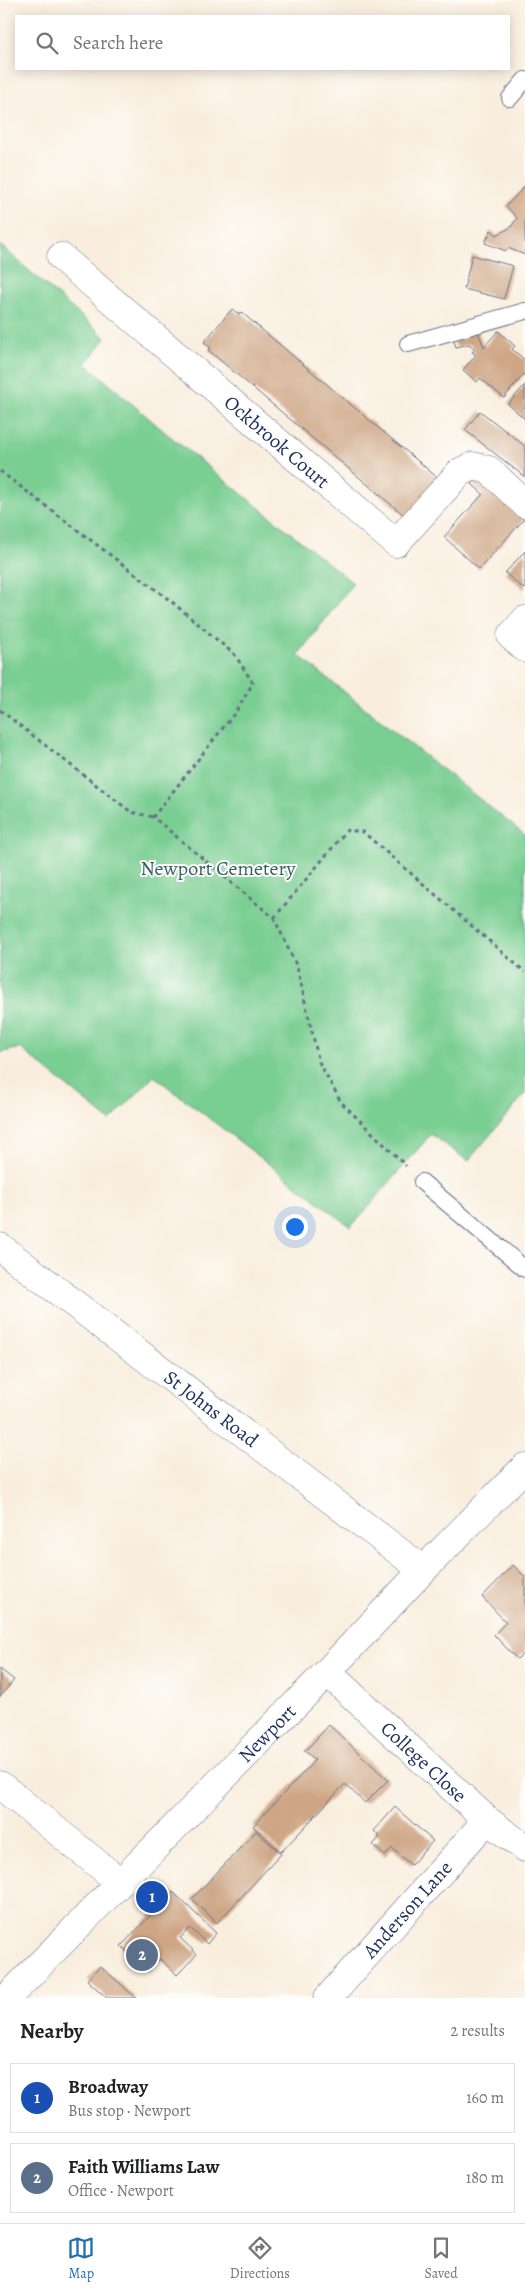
<!DOCTYPE html>
<meta charset="utf-8">
<style>
:root{--surface:#fff;--page:#f2f2f2;--text:#202124;--muted:#757577;--line:#e0e0e0;--accent:#1f6fb2}
body{margin:0;font-family:Alegreya,serif;background:var(--page);color:var(--text)}
.you{position:absolute;left:294px;top:1226px;width:18px;height:18px;margin:-12px;border:4px solid #fff;border-radius:50%;background:#1a73e8;box-shadow:0 0 0 8px #1a73e833}
.badge{display:grid;place-items:center;width:32px;height:32px;border-radius:50%;background:var(--accent);color:#fff;font-size:16px;font-weight:700}
.pin{position:absolute;translate:-50% -50%;border:2px solid #fff;box-shadow:0 1px 5px #0006}
.list{margin:0;padding:0;list-style:none}
h2{display:flex;justify-content:space-between;align-items:center;height:65px;margin:0;padding:0 20px;font-size:21px}
h2 small{font-size:16px;font-weight:400;color:var(--muted)}
.list li{display:grid;grid-template-columns:32px 1fr auto;gap:15px;align-items:center;box-sizing:border-box;height:70px;margin:0 10px 10px;padding:0 10px;border:1px solid var(--line);border-radius:0px}
.list b{display:block;font-size:19px;white-space:nowrap}
.list p{margin:0;font-size:16px;white-space:nowrap;color:var(--muted)}
.list em{font-size:16px;font-style:normal;color:var(--muted)}
.icon{flex:none;width:28px;height:28px;fill:none;stroke:currentColor;stroke-width:2;stroke-linecap:round;stroke-linejoin:round}
.map{position:relative;flex:none;width:525px;height:1998px;overflow:hidden}
.search{position:absolute;background:var(--surface);box-shadow:0 2px 12px #0003;left:15px;right:15px;top:15px;height:55px;display:flex;align-items:center;gap:12px;box-sizing:border-box;padding:0 18px;border-radius:0px;color:var(--muted);font-size:19px}
.sheet{height:225px;background:var(--surface)}
nav{display:flex;justify-content:space-around;align-items:center;box-sizing:border-box;height:70px;border-top:1px solid var(--line);background:var(--surface);font-size:14px;color:var(--muted)}
nav a{display:grid;justify-items:center;gap:2px}
nav .on{color:var(--accent)}
.map>svg:first-child{display:block}
</style>
<div class="map">
<svg width="525" height="1998" viewBox="0 0 525 1998">
<rect width="100%" height="100%" fill="#fdfcf7"/>
<filter id="ink" filterUnits="userSpaceOnUse"><feTurbulence type="fractalNoise" baseFrequency=".02" numOctaves="2"/><feDisplacementMap in="SourceGraphic" scale="10" xChannelSelector="R" yChannelSelector="G"/><feConvolveMatrix kernelMatrix="1 2 1 2 8 2 1 2 1" color-interpolation-filters="sRGB"/></filter>
<filter id="wash" filterUnits="userSpaceOnUse"><feTurbulence type="fractalNoise" baseFrequency=".0096" numOctaves="4" result="noise"/><feDisplacementMap in="SourceGraphic" scale="20" xChannelSelector="R" yChannelSelector="G"/><feGaussianBlur stdDeviation="1.12" result="paint"/><feColorMatrix in="noise" values="0 0 0 0 0 0 0 0 0 0 0 0 0 0 0 0 0 1.4 0 .05"/><feComposite in="paint" operator="in"/></filter>
<g filter="url(#wash)">
<rect width="100%" height="100%" fill="#f9eede"/>
<!-- green -->
<path fill="#79ce92" stroke="#4a7e78" d="M 0,245 L 106,338 L 86,364 L 166,433 L 353,583 L 298,655 L 525,835 L 525,1094 L 468,1161 L 431,1134 L 351,1227 L 154,1076 L 110,1121 L 20,1048 L 0,1053 Z"/>
<g id="blocks">
<!-- building -->
<path fill="#cea685" d="M 525,186 L 525,255 L 508,248 L 506,251 L 485,243 L 491,230 L 497,235 L 511,227 L 517,218 L 506,206 Z
M 472,255 L 513,266 L 504,299 L 464,289 Z
M 232,309 L 239,314 L 241,312 L 438,478 L 406,517 L 208,350 L 211,348 L 204,342 Z
M 477,329 L 484,347 L 498,331 L 515,346 L 512,349 L 525,360 L 525,373 L 504,398 L 480,378 L 477,382 L 463,370 L 476,355 L 472,352 L 475,349 L 469,344 L 456,347 L 452,336 Z
M 525,385 L 525,419 L 508,404 Z
M 480,411 L 525,446 L 525,477 L 465,430 Z
M 478,477 L 525,518 L 479,569 L 444,537 L 483,494 L 472,484 Z
M 525,551 L 525,588 L 524,589 L 505,573 Z
M 513,1565 L 525,1577 L 525,1652 L 517,1659 L 494,1635 L 506,1622 L 482,1597 Z
M 0,1669 L 14,1680 L 0,1697 Z
M 329,1725 L 388,1780 L 365,1803 L 345,1784 L 281,1852 L 253,1826 L 315,1760 L 305,1751 Z
M 395,1807 L 433,1841 L 411,1865 L 392,1848 L 385,1856 L 373,1845 L 380,1837 L 374,1831 Z
M 256,1831 L 281,1854 L 217,1923 L 192,1899 Z
M 173,1892 L 216,1933 L 207,1944 L 190,1928 L 180,1938 L 197,1954 L 177,1975 L 160,1959 L 149,1971 L 121,1946 Z
M 100,1966 L 124,1987 L 136,1998 L 107,1998 L 87,1980 Z"/>
</g>
</g>
<g filter="url(#ink)">
<use href="#blocks" fill-opacity="0" stroke="#69728b" stroke-width="1"/>
<g fill="none" stroke-linecap="round" stroke-linejoin="round">
<defs>
<path id="lane" d="M 510,98 L 525,80
M 408,344 L 525,311
M 422,1182 L 525,1269"/>
<g id="street">
<path id="s1" d="M 61,257 L 396,543 L 460,472 L 473,466 L 489,470 L 525,504"/>
<path d="M 525,620 L 511,636 L 525,648"/>
<path id="s2" d="M 0,1247 L 423,1570"/>
<path id="s3" d="M 327,1672 L 487,1820 L 525,1848"/>
<path d="M 0,1785 L 120,1882"/>
<path id="s4" d="M 328,1998 L 487,1820"/>
</g>
<g id="secondary">
<path id="s5" d="M 7,1998 L 327,1672 L 423,1570 L 525,1467"/>
</g>
</defs>
<!-- lane casing -->
<use href="#lane" stroke="#69728b" stroke-width="18"/>
<!-- street casing -->
<use href="#street" stroke="#69728b" stroke-width="29"/>
<!-- secondary casing -->
<use href="#secondary" stroke="#69728b" stroke-width="29"/>
<!-- path -->
<path stroke="#69728b" stroke-width="3" stroke-dasharray="4 4" stroke-linecap="butt" d="M 0,471 L 172,602 L 235,655 L 253,683 L 237,710 L 153,817 L 274,918 L 297,967 L 319,1062 L 341,1102 L 406,1166
M 0,710 L 131,812 L 153,817
M 274,918 L 347,830 L 363,832 L 525,972"/>
<!-- lane -->
<use href="#lane" stroke="#fff" stroke-width="16"/>
<!-- street -->
<use href="#street" stroke="#fff" stroke-width="28"/>
<!-- secondary -->
<use href="#secondary" stroke="#fff" stroke-width="28"/>
</g>
</g>
<g text-anchor="middle" stroke-width="4" stroke-linejoin="round" paint-order="stroke">
<!-- street labels -->
<g font-size="20" fill="#1b2f5e" stroke="#fdfcf7">
<text dy="7" stroke="none"><textPath href="#s1" startOffset="284">Ockbrook Court</textPath></text>
<text dy="7" stroke="none"><textPath href="#s2" startOffset="266">St Johns Road</textPath></text>
<text dy="7" stroke="none"><textPath href="#s5" startOffset="371">Newport</textPath></text>
<text dy="7" stroke="none"><textPath href="#s3" startOffset="132">College Close</textPath></text>
<text dy="7" stroke="none"><textPath href="#s4" startOffset="119">Anderson Lane</textPath></text>
</g>
<!-- park labels -->
<g font-size="20" fill="#375f6e" stroke="#fdfcf7">
<text x="218" y="875">Newport Cemetery</text>
</g>
</g>
</svg>
<div class="you"></div>
<div class="pin badge" style="left:152px;top:1897px;background:#1a4fb4">1</div>
<div class="pin badge" style="left:142px;top:1955px;background:#5c6f8a">2</div>
<div class="search"><svg class="icon" aria-label="search" viewBox="0 0 24 24"><circle cx="10" cy="10" r="6"/><path d="M15 15l6 6"/></svg>Search here</div>
</div>
<section class="sheet">
<h2>Nearby<small>2 results</small></h2>
<ul class="list">
<li><span class="badge" style="background:#1a4fb4">1</span><div><b>Broadway</b><p>Bus stop · Newport</p></div><em>160 m</em></li>
<li><span class="badge" style="background:#5c6f8a">2</span><div><b>Faith Williams Law</b><p>Office · Newport</p></div><em>180 m</em></li>
</ul>
</section>
<nav>
<a class="on"><svg class="icon" aria-label="map" viewBox="0 0 24 24"><path d="M3 6l6-2 6 2 6-2v14l-6 2-6-2-6 2zM9 4v14M15 6v14"/></svg>Map</a>
<a><svg class="icon" aria-label="directions" viewBox="0 0 24 24"><path d="M12 3l9 9-9 9-9-9zM9 14v-3h6M13 9l2 2-2 2"/></svg>Directions</a>
<a><svg class="icon" aria-label="saved" viewBox="0 0 24 24"><path d="M7 4h10v16l-5-4-5 4z"/></svg>Saved</a>
</nav>
